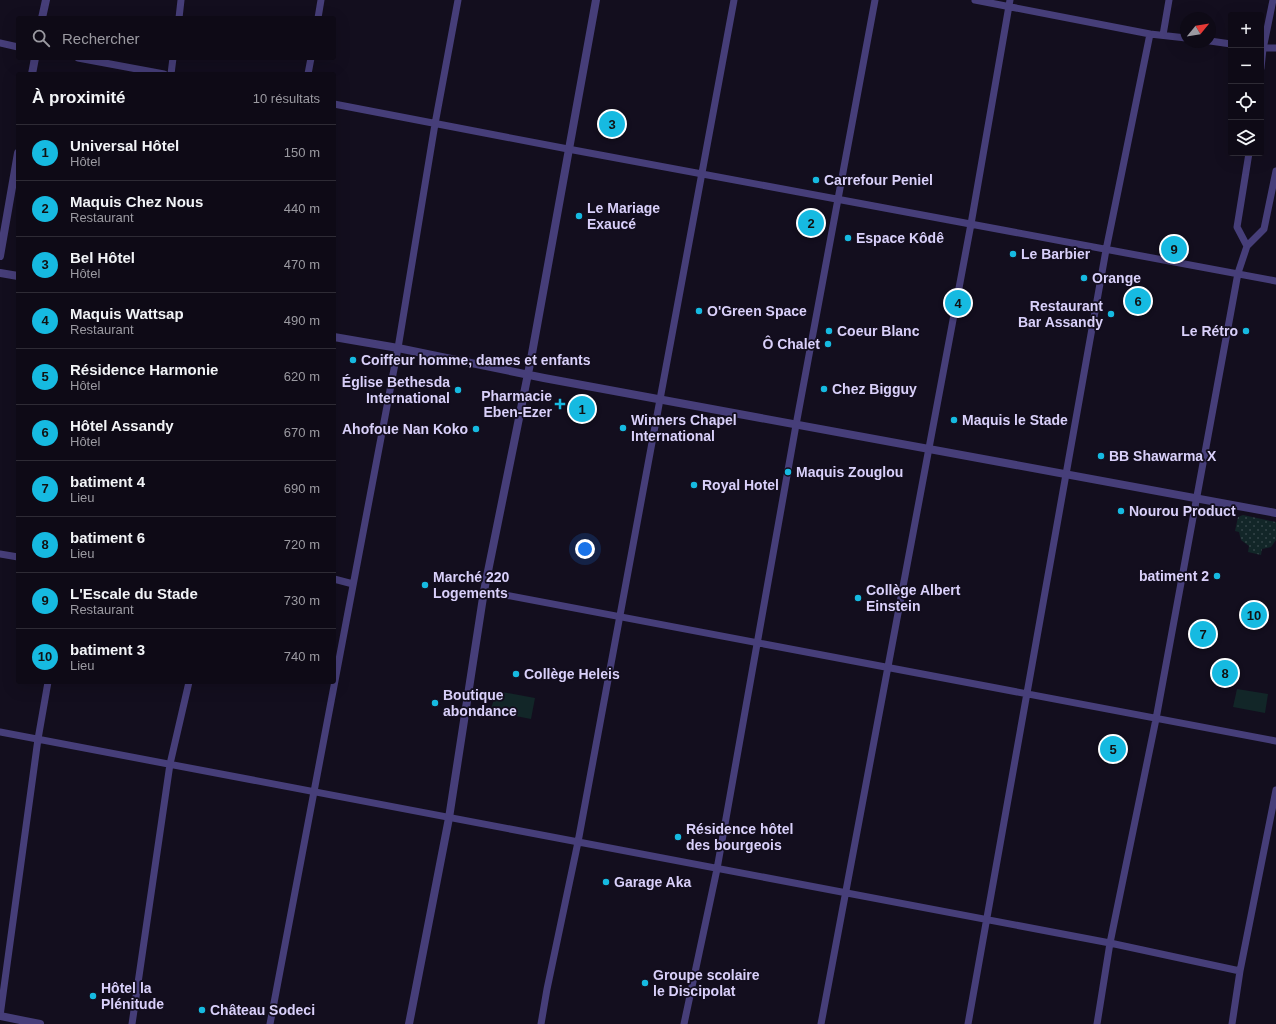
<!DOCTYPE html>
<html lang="fr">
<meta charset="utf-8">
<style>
:root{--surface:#0e0a16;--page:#1c1823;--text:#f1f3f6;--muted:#9b9aa1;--line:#2e2b35;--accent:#16bae1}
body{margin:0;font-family:Arial,sans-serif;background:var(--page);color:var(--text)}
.controls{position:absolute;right:12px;top:12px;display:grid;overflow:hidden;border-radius:4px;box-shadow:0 4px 16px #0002}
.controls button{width:36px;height:36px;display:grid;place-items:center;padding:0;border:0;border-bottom:1px solid var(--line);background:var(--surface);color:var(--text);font:20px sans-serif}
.compass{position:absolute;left:1180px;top:12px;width:36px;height:36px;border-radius:50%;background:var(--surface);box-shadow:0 4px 16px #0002;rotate:60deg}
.you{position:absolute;left:585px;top:549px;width:14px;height:14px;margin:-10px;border:3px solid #fff;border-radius:50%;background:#1a73e8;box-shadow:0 0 0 6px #1a73e833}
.badge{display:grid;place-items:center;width:26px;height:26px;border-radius:50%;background:var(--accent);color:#111;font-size:13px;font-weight:700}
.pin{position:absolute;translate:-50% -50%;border:2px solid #fff;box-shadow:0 1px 4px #0006}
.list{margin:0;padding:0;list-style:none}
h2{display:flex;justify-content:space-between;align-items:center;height:52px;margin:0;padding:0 16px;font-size:17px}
h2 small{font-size:13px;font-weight:400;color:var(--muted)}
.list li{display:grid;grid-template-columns:26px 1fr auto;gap:12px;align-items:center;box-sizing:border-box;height:56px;padding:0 16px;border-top:1px solid var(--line)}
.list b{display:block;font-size:15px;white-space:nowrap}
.list p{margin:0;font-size:13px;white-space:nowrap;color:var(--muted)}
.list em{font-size:13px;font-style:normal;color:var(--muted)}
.icon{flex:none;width:22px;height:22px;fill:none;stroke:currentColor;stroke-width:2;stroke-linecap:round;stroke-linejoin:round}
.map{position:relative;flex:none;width:1276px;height:1024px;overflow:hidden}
.search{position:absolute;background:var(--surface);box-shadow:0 4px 16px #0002;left:16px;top:16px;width:320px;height:44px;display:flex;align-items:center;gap:10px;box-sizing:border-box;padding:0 14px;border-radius:4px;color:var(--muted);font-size:15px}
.panel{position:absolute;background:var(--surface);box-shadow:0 4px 16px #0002;left:16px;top:72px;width:320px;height:612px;border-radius:4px}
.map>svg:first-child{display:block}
</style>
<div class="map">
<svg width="1276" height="1024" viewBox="0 0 1276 1024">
<defs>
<pattern id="grass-dots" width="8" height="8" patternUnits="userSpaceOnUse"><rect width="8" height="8" fill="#122628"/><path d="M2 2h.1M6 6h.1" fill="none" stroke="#344448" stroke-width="1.8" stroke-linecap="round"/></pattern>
</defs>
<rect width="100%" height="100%" fill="#130e1e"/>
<!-- grass -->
<path fill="url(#grass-dots)" d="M 1243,515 L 1276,522 L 1276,540 L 1271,547 L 1262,549 L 1261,555 L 1248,552 L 1249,546 L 1241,540 L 1239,532 L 1235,531 L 1238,517 Z"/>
<!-- pitch -->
<path fill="#122628" d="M 1237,689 L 1268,694 L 1265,713 L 1233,707 Z
M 497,691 L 535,698 L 531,719 L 490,711 Z"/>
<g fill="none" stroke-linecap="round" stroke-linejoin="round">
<!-- minor -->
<path stroke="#463e79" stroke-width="7" d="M 975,0 L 1150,34 L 1186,38
M 179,18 L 181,0
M 318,18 L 321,0
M 1163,35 L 1169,0
M 1210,41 L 1231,44
M 0,43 L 18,47
M 1261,48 L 1276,48
M 78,58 L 164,74
M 1261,68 L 1263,49 L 1273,0
M 171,74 L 173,58
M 308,74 L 311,58
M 334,104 L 568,149 L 1276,281
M 1247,246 L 1264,229 L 1276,171
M 0,554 L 18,557
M 334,579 L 353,584
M 484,591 L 1276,741
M 0,732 L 1110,943 L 1240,971
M 0,1016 L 38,739 L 48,682
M 132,1024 L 170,764 L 189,682
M 270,1024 L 398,348 L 435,124 L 458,0
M 541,1024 L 547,989 L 578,842 L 734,0
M 684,1024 L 717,869 L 796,425 L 875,0
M 821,1024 L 971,224 L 1010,0
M 968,1024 L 1106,250 L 1150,34
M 1097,1024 L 1110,943 L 1156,719 L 1238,273 L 1247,246 L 1237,227 L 1249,153
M 1232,1024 L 1240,971 L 1276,790"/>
<!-- tertiary -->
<path stroke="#463e79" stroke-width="8" d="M 42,18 L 46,0
M 32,74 L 35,58
M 0,256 L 18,153
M 0,273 L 18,276
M 334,337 L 398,348 L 544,378 L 1276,513
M 0,1016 L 40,1024
M 409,1024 L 449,818 L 484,591 L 531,359 L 596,0"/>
</g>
<!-- markers -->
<g fill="#16bae1" stroke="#130e1e" stroke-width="1.5">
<circle cx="816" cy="180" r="4"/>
<circle cx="579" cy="216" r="4"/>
<circle cx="848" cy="238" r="4"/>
<circle cx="1013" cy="254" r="4"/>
<circle cx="1084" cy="278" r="4"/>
<circle cx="699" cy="311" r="4"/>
<circle cx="1111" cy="314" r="4"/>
<circle cx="829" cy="331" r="4"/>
<circle cx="1246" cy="331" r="4"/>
<circle cx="828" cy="344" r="4"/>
<circle cx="353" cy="360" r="4"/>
<circle cx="824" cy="389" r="4"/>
<circle cx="458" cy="390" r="4"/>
<path d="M558 398h4v4h4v4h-4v4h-4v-4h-4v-4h4z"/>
<circle cx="954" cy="420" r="4"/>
<circle cx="623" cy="428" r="4"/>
<circle cx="476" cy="429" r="4"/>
<circle cx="1101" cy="456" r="4"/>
<circle cx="788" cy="472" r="4"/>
<circle cx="694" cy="485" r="4"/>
<circle cx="1121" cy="511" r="4"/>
<circle cx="1217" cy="576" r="4"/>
<circle cx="425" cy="585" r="4"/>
<circle cx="858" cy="598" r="4"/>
<circle cx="516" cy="674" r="4"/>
<circle cx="435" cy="703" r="4"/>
<circle cx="678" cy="837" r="4"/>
<circle cx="606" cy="882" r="4"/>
<circle cx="645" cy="983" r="4"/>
<circle cx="93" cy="996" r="4"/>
<circle cx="202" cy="1010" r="4"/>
</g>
<g text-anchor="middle" stroke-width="3.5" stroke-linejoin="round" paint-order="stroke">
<!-- poi labels -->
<g font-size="14" font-weight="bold" fill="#d9d0fa" stroke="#130e1e" text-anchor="start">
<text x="824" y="185">Carrefour Peniel</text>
<text x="587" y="213">Le Mariage<tspan x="587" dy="16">Exaucé</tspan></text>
<text x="856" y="243">Espace Kôdê</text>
<text x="1021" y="259">Le Barbier</text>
<text x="1092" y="283">Orange</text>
<text x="1103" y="311" text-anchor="end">Restaurant<tspan x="1103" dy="16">Bar Assandy</tspan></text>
<text x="707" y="316">O'Green Space</text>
<text x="837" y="336">Coeur Blanc</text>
<text x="1238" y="336" text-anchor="end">Le Rétro</text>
<text x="820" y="349" text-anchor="end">Ô Chalet</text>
<text x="361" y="365">Coiffeur homme, dames et enfants</text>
<text x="450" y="387" text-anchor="end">Église Bethesda<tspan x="450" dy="16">International</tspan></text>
<text x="832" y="394">Chez Bigguy</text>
<text x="552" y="401" text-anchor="end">Pharmacie<tspan x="552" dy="16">Eben-Ezer</tspan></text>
<text x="631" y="425">Winners Chapel<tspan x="631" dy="16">International</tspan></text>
<text x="962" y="425">Maquis le Stade</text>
<text x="468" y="434" text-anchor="end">Ahofoue Nan Koko</text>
<text x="1109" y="461">BB Shawarma X</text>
<text x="796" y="477">Maquis Zouglou</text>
<text x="702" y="490">Royal Hotel</text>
<text x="1129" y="516">Nourou Product</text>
<text x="1209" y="581" text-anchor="end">batiment 2</text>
<text x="433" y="582">Marché 220<tspan x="433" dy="16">Logements</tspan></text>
<text x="866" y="595">Collège Albert<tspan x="866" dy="16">Einstein</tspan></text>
<text x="524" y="679">Collège Heleis</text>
<text x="443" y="700">Boutique<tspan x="443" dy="16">abondance</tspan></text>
<text x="686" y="834">Résidence hôtel<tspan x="686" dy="16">des bourgeois</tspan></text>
<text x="614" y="887">Garage Aka</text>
<text x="653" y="980">Groupe scolaire<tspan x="653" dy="16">le Discipolat</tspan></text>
<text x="101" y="993">Hôtel la<tspan x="101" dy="16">Plénitude</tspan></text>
<text x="210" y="1015">Château Sodeci</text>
</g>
</g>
</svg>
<div class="controls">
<button>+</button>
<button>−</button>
<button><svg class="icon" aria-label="locate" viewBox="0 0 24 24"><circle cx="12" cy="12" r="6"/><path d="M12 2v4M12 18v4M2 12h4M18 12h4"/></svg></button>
<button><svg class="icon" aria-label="layers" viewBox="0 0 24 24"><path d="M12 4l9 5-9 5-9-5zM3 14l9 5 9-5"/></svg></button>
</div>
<svg class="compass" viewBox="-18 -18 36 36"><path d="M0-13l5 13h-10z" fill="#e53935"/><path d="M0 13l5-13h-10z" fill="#9b9aa1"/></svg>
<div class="you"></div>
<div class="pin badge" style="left:582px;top:409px">1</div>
<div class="pin badge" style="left:811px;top:223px">2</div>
<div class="pin badge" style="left:612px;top:124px">3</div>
<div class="pin badge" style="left:958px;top:303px">4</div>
<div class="pin badge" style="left:1113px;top:749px">5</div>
<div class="pin badge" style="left:1138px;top:301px">6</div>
<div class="pin badge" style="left:1203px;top:634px">7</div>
<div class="pin badge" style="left:1225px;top:673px">8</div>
<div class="pin badge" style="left:1174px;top:249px">9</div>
<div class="pin badge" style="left:1254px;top:615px">10</div>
<div class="search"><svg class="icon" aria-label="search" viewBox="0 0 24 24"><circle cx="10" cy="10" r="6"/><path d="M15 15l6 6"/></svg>Rechercher</div>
<section class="panel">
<h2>À proximité<small>10 résultats</small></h2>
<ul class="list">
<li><span class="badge">1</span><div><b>Universal Hôtel</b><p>Hôtel</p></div><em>150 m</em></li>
<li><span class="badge">2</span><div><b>Maquis Chez Nous</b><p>Restaurant</p></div><em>440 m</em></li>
<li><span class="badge">3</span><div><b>Bel Hôtel</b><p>Hôtel</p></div><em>470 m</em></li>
<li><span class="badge">4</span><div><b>Maquis Wattsap</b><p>Restaurant</p></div><em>490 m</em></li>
<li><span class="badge">5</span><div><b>Résidence Harmonie</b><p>Hôtel</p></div><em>620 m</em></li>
<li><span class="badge">6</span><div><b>Hôtel Assandy</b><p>Hôtel</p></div><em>670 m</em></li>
<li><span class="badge">7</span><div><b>batiment 4</b><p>Lieu</p></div><em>690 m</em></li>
<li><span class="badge">8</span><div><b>batiment 6</b><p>Lieu</p></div><em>720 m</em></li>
<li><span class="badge">9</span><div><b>L'Escale du Stade</b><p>Restaurant</p></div><em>730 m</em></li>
<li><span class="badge">10</span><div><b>batiment 3</b><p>Lieu</p></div><em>740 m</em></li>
</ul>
</section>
</div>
